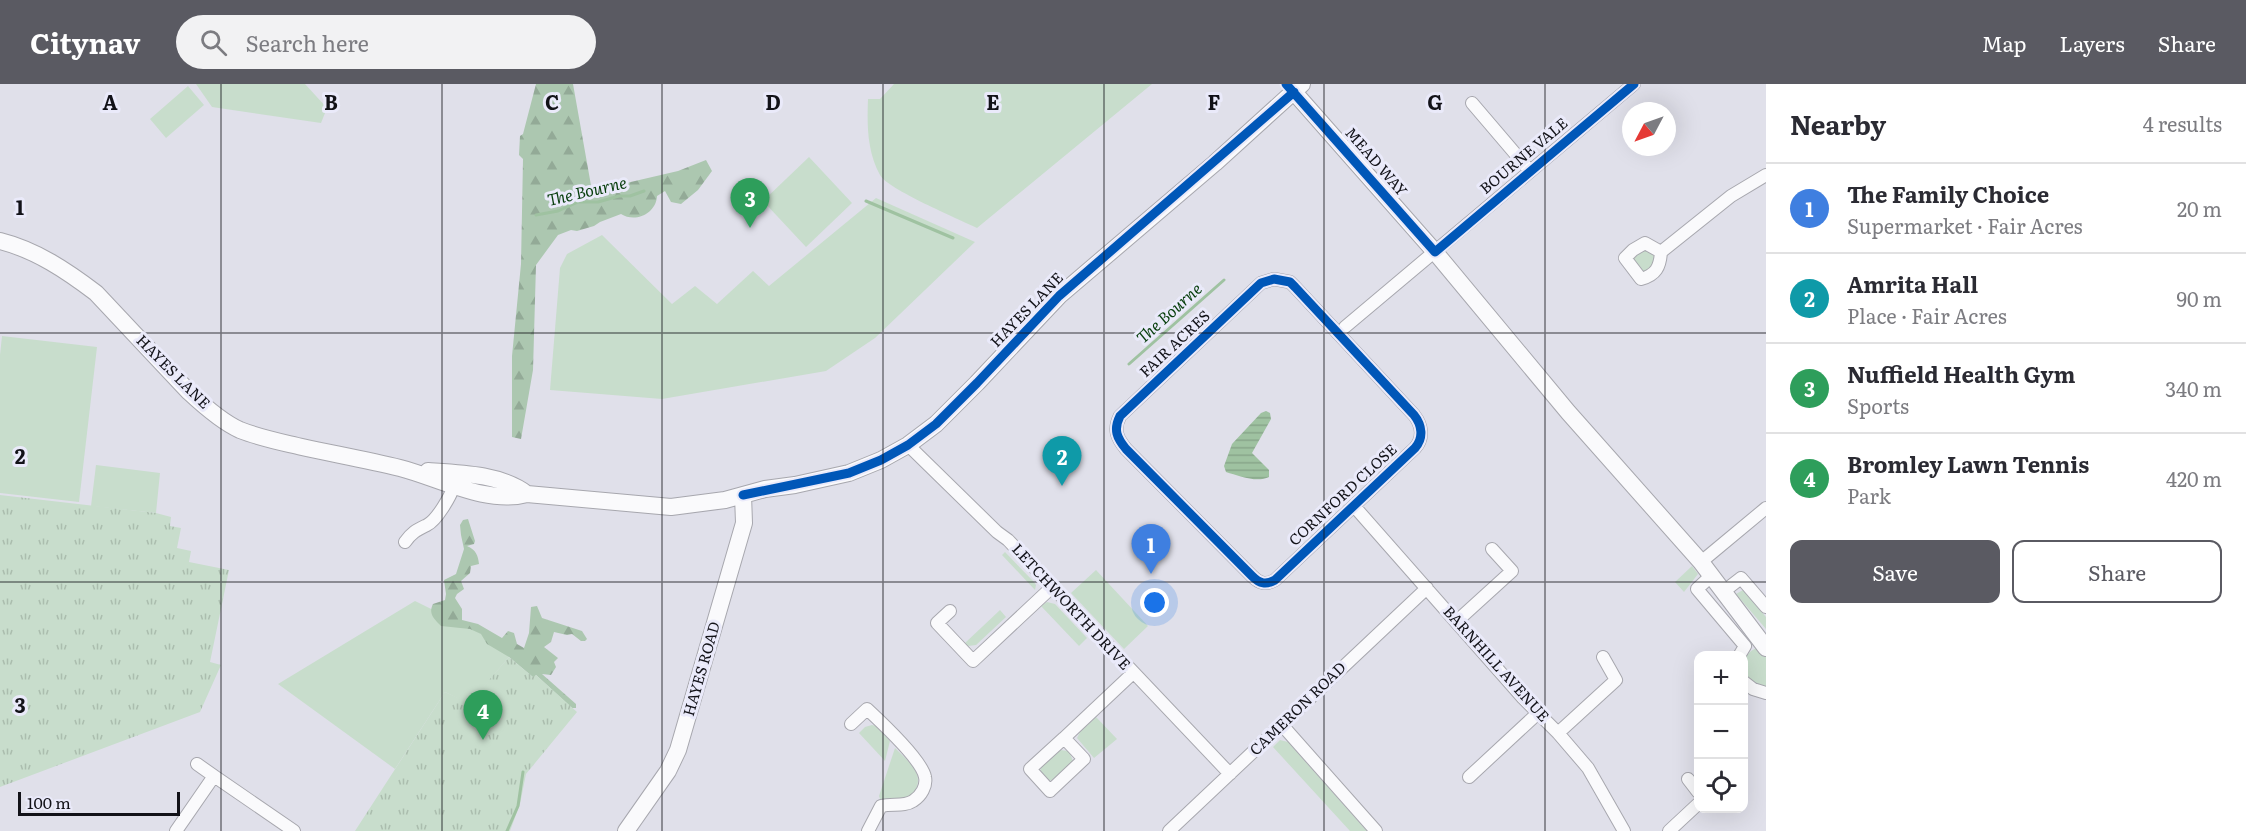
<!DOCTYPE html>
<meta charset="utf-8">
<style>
:root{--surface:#fff;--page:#f2f2f3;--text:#2b2b33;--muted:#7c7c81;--line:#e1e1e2;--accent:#5a5a62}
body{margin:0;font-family:Literata,serif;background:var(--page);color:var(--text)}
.controls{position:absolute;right:18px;bottom:18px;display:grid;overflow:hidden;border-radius:12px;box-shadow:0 6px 24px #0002}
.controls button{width:54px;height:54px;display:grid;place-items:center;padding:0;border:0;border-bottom:2px solid var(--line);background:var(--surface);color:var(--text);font:30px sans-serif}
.compass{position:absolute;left:1622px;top:18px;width:54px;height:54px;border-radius:50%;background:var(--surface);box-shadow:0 6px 24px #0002;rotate:229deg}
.scale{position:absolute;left:18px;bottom:15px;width:162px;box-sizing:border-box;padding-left:6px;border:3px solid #121218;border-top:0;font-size:16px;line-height:21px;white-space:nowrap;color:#121218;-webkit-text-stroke:4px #eaeafa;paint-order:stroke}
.you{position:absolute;left:1155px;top:519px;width:21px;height:21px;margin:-15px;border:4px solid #fff;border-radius:50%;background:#1a73e8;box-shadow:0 0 0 9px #1a73e833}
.badge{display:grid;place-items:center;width:39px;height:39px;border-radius:50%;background:var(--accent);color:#fff;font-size:20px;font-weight:700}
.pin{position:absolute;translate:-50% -50px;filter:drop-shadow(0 2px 3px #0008)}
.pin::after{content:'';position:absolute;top:32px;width:21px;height:18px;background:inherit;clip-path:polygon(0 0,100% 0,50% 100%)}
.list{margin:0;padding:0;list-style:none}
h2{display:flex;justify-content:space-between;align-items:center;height:78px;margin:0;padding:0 24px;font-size:26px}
h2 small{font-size:20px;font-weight:400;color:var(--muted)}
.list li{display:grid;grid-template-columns:39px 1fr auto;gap:18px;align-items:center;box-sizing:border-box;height:90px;padding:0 24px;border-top:2px solid var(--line)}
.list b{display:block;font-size:22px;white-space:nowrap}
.list p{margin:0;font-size:20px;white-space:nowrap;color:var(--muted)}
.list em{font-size:20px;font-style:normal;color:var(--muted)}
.actions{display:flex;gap:12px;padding:18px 24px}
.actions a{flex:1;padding:14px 0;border:2px solid var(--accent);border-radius:12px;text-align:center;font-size:21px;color:var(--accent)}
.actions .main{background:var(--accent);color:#fff}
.icon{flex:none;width:33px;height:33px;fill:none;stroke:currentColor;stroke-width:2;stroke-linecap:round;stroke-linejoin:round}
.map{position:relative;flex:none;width:1766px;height:747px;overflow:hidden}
header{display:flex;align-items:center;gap:36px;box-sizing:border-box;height:84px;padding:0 30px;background:var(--accent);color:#fff}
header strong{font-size:28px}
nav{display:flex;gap:33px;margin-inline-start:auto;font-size:21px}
.search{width:420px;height:54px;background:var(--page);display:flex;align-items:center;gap:15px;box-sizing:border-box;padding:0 21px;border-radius:33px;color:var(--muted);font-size:22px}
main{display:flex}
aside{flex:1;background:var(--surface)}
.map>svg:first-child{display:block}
</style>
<header>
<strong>Citynav</strong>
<div class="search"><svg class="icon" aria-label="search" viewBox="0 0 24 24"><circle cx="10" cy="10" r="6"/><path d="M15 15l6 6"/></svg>Search here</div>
<nav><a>Map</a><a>Layers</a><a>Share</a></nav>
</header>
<main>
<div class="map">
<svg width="1766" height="747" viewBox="0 0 1766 747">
<defs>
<pattern id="forest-firs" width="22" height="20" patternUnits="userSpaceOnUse" patternTransform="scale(1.5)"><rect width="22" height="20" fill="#acc7b0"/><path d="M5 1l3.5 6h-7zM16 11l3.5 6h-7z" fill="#93aa97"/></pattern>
<pattern id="park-tufts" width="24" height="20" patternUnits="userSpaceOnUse" patternTransform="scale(1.5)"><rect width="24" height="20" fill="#c8ddcc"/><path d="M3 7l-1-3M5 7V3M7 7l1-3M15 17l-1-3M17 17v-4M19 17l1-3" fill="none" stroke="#abbdae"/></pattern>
<pattern id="water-rules" width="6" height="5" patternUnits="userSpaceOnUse" patternTransform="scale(1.5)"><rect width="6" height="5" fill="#9fc2a1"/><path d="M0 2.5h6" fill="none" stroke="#88a68a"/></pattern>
</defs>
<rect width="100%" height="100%" fill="#e0e0ea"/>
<!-- green -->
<path fill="#c8ddcc" d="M 196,0 L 305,0 L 327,24 L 321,39 L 212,23 Z
M 894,0 L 1152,0 L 977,144 C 959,135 887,105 880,91 C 867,67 867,41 868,15 L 880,15 Z
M 188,2 L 204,21 L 166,54 L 150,35 Z
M 809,73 L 852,119 L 806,163 L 763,117 Z
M 876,114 L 975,158 L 875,254 L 826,287 L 662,315 L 550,306 L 560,184 L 567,170 L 602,151 L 672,220 L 695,202 L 717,220 L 753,187 L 769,202 Z
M1633 177a11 11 0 1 1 22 0a11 11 0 1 1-22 0Z
M 2,252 L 97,263 L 79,418 L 0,409 L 0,271 Z
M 96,381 L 160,389 L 156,429 L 91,422 Z
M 1005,468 L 1034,498 L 1036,501 L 1035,506 L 1002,471 Z
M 1692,482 L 1698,490 L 1684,508 L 1675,498 Z
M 1096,486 L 1148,542 L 1124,565 L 1071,509 Z
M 1743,506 L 1766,533 L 1766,545 L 1736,510 Z
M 415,517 L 492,555 L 509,573 L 469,620 L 445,608 L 395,685 L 278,600 Z
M 1047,518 L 1055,520 L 1087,554 L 1079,562 L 1041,522 Z
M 1000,526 L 1006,533 L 976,561 L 968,562 L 965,559 Z
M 1760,562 L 1766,570 L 1766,605 L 1751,598 L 1744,590 L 1744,574 L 1751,567 Z
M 1096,633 L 1117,655 L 1094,674 L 1077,654 L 1080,648 Z
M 872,641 L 876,642 L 890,657 L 885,677 L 859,649 L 865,643 Z
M 1280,656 L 1288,658 L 1367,747 L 1350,747 L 1273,663 Z
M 895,664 C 906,675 924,688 916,705 C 914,709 909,713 905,714 C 896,716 891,714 881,718 L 879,712 Z
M 1060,666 L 1069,667 L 1073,677 L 1055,695 L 1048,697 L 1040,690 L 1041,684 Z"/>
<!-- forest -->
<path fill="url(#forest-firs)" d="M 536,0 L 573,0 L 592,107 L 678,87 L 706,76 L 712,87 L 698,106 L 681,120 L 671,118 L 665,107 L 657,112 C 656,130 635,139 621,130 L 600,138 L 594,142 L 577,147 L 571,146 L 558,151 L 536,181 L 533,286 L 521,355 L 512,353 L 512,272 L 521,180 L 523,75 L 519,71 L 520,52 L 523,50 Z
M 468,435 L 475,457 L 474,460 L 467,462 C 476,466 478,471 479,480 L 471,482 L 470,489 L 461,497 L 464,505 L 457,510 L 455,514 L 462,525 L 462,536 L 478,540 L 502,554 L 508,547 L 514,549 L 517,560 L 524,564 L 529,549 L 531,523 L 537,522 L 542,534 L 582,547 L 587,555 L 585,557 L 581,557 L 572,550 L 567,551 L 554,548 L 551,558 L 544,563 L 558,574 L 554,578 L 556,583 L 551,591 L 542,590 L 576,620 L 576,624 L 572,624 L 536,591 L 534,594 L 509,573 L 487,560 L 481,550 L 470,545 L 441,542 C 434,535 428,530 433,520 L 445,516 L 446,510 L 444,496 L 456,490 L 464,465 L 461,451 L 460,441 L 463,436 Z"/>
<!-- park -->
<path fill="url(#park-tufts)" d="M 0,411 L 156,429 L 171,433 L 170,442 L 181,444 L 177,464 L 191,467 L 189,478 L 229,486 L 210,578 L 221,581 L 200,628 L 0,703 Z
M 509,573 L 533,593 L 536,591 L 577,628 L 526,690 L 520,720 L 510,747 L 355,747 L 445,608 L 469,619 Z"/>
<!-- water -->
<path fill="url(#water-rules)" d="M 1266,327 L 1270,329 L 1271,335 L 1252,369 L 1269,386 L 1269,393 C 1257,399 1239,392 1226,388 L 1224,382 L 1232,360 L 1261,329 Z"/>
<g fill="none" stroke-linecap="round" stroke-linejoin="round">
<!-- stream -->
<path stroke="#9fc2a1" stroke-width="3" d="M 866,117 L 953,154
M 536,131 L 558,127 L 578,118 L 598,118 L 619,112 L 630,112 L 644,107
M 1129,280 L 1224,196
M 507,747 L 518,722 L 523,688"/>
<defs>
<path id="street" d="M 1472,19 L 1530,87
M 1661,168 L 1645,159 L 1633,166 L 1625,174 L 1641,195 C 1656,191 1660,183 1661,168 L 1731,112 L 1766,91
M 1274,195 L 1290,198 L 1295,203 L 1414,331 C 1422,341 1424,354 1415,364 L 1275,496 C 1266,501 1260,500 1252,492 L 1126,365 C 1117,354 1113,346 1120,332 L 1261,199 Z
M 1345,243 L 1634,0
M 908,361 L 997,448 L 1008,456 L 1230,690
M 1354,422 L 1523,614 L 1558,649 L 1588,684 L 1624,747
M 405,458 C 412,448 417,446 427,441 C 437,436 450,413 454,402
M 1701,478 L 1766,424
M 1711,492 L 1697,505 L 1745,562 L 1739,572
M 1723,508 L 1741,494 L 1766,523
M 950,527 L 937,539 L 973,577 L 1051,504
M 1457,537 L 1512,487 L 1492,465
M 1744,598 L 1753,605 L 1766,609
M 851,640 L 867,625 C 881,638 922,676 925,693 C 927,702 921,712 913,717 C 904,723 892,719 881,722 L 868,747
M 1282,641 L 1376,747
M 1558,649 L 1616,596 L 1603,573
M 1064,654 L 1030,685 L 1050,707 L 1084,675 L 1064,654 L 1133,589
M 197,680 L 214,692
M 1469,693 L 1538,629
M 1688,695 L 1698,708
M 176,747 L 214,692 L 294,747
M 1169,747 L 1427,504
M 1669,747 L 1698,720"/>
<path id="secondary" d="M 1294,8 L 1435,168 L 1568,328 L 1701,478 L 1766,564
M 0,157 C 36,166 67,187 96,209 L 189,308 C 204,322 222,338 240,346 C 260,354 281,358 302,363 C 334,370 367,376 400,384 C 439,394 487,421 527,410 L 671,423 L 725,416 L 765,405 L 795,401 L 849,389 L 881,376 L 908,361 L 936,340 L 977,299 L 1059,212 L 1215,79 L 1302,0
M 428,387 C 460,389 501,390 527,410
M 626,747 L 668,687 L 678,666 L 744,439 L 743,411"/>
</defs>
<!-- street casing -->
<use href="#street" stroke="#a7a7ae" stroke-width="14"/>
<!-- secondary casing -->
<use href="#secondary" stroke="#a7a7ae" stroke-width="18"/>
<!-- street -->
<use href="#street" stroke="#fafafc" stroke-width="12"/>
<!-- secondary -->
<use href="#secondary" stroke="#fafafc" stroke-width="16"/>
<defs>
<path id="cycleway" d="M 1286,0 L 1435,168 L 1634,0
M 1274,195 L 1290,198 L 1295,203 L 1414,331 C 1422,341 1424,354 1415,364 L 1275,496 C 1266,501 1260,500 1252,492 L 1126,365 C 1117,354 1113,346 1120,332 L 1261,199 Z
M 743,411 L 849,389 L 881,376 L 908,361 L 936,340 L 977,299 L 1059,212 L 1294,8"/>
</defs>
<!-- cycleway casing -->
<use href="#cycleway" stroke="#eaeafa" stroke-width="13"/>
<!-- cycleway -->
<use href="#cycleway" stroke="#0057b8" stroke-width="9"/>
</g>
<!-- grid -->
<path fill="none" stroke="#121218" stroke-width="1.5" stroke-opacity="0.55" d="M 221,0 L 221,747M 442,0 L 442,747M 662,0 L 662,747M 883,0 L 883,747M 1104,0 L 1104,747M 1324,0 L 1324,747M 1545,0 L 1545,747M 0,249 L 1766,249M 0,498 L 1766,498"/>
<g text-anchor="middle" stroke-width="6" stroke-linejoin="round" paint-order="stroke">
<!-- street labels -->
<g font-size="15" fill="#121218" stroke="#eaeafa">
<text transform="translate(1524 72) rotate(-40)" y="5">BOURNE VALE</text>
<text transform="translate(1376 78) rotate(49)" y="5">MEAD WAY</text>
<text transform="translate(1027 226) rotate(-46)" y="5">HAYES LANE</text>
<text transform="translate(1175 260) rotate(-43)" y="5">FAIR ACRES</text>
<text transform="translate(173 288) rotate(45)" y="5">HAYES LANE</text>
<text transform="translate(1343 411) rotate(-43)" y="5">CORNFORD CLOSE</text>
<text transform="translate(1071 523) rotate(47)" y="5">LETCHWORTH DRIVE</text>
<text transform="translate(1496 580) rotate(48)" y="5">BARNHILL AVENUE</text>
<text transform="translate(702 585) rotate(-74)" y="5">HAYES ROAD</text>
<text transform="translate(1298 625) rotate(-44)" y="5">CAMERON ROAD</text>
</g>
<!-- water labels -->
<g font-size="16" font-style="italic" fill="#073e0c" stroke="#eaeafa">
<text transform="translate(587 107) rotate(-13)" y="6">The Bourne</text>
<text transform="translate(1169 229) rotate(-42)" y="6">The Bourne</text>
</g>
</g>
<g font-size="20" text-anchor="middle" font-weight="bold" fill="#121218" stroke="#eaeafa" stroke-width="6" stroke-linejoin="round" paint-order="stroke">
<text x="110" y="26">A</text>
<text x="331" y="26">B</text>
<text x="552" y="26">C</text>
<text x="773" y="26">D</text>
<text x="993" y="26">E</text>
<text x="1214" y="26">F</text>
<text x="1435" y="26">G</text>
<text x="20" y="131">1</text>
<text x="20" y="380">2</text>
<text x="20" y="629">3</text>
</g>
</svg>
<div class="controls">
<button>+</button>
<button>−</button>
<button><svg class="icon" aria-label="locate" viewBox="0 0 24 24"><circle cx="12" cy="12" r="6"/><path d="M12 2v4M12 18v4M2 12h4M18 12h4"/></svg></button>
</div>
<svg class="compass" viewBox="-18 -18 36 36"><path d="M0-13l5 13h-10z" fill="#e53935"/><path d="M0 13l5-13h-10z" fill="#7c7c81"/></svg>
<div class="scale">100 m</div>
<div class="you"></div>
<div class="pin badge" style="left:1151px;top:490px;background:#3f7fe0">1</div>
<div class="pin badge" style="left:1062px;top:402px;background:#0f9aa8">2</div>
<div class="pin badge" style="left:750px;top:144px;background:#2e9e5b">3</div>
<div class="pin badge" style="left:483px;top:656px;background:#2e9e5b">4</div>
</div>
<aside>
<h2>Nearby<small>4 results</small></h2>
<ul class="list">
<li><span class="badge" style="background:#3f7fe0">1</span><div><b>The Family Choice</b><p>Supermarket · Fair Acres</p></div><em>20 m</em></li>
<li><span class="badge" style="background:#0f9aa8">2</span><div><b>Amrita Hall</b><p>Place · Fair Acres</p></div><em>90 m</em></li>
<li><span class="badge" style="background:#2e9e5b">3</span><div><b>Nuffield Health Gym</b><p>Sports</p></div><em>340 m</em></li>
<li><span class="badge" style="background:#2e9e5b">4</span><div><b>Bromley Lawn Tennis</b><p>Park</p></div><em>420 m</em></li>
</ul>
<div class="actions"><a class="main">Save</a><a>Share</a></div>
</aside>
</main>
